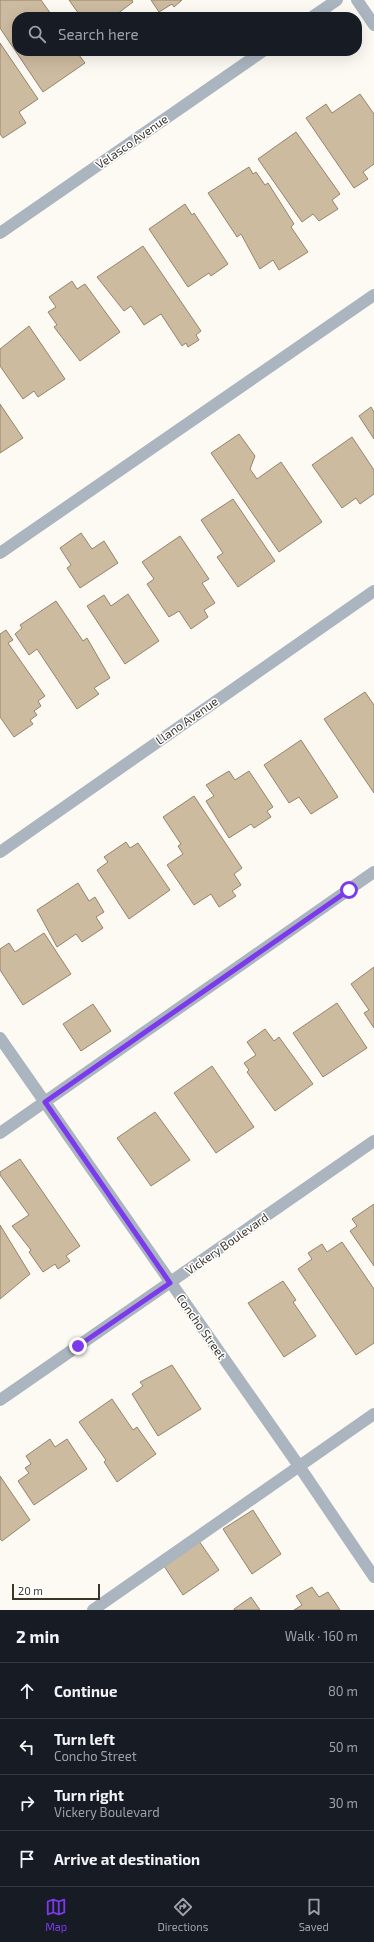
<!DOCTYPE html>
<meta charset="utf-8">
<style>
:root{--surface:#171b24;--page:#242831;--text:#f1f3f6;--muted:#9ea1a6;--line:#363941;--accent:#7c3aed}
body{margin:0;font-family:"Exo 2",sans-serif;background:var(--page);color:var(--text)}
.scale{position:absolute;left:12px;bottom:10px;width:88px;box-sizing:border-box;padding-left:4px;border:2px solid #3b3429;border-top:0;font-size:11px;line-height:14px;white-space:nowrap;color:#3b3429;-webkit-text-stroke:3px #fff;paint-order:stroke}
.stop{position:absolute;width:12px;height:12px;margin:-9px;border:3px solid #7c3aed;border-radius:50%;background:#fff}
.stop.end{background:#7c3aed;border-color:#fff;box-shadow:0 1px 4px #0008}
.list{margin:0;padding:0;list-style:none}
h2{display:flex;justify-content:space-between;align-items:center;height:52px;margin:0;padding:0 16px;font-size:17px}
h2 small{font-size:13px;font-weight:400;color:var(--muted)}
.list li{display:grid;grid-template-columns:26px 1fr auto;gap:12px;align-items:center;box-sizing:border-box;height:56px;padding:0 16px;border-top:1px solid var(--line)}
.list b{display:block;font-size:15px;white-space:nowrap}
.list p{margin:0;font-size:13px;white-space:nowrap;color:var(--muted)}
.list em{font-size:13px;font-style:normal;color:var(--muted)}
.icon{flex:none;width:22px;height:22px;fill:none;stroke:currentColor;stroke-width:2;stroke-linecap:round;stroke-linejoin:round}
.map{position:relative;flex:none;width:374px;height:1610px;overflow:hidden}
.search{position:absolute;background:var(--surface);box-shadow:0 4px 16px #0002;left:12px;right:12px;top:12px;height:44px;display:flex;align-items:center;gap:10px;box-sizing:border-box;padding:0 14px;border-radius:16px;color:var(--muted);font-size:15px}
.sheet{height:276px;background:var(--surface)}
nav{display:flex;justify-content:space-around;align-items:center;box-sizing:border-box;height:56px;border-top:1px solid var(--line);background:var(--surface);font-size:11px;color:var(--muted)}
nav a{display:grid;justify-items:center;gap:2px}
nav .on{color:var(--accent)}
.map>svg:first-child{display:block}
</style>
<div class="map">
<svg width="374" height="1610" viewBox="0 0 374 1610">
<rect width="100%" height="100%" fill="#fdfaf4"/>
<!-- building -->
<path fill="#cdbba0" stroke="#95846b" d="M 0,0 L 41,0 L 53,17 L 17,17 L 17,51 L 76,51 L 85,63 L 43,92 L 0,28 Z
M 69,0 L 132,0 L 133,2 L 113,17 L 81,17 Z
M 151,0 L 182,0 L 174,7 L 172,4 L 159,12 Z
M 0,43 L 38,99 L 19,112 L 26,123 L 3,138 L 0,134 Z
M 360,94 L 374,114 L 374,164 L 363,172 L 368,179 L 354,188 L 306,118 L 326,104 L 332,113 Z
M 296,132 L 340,194 L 332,200 L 338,209 L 319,221 L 313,214 L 302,222 L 258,159 Z
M 249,167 L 253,174 L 256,172 L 265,185 L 268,183 L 294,224 L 291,227 L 308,252 L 279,270 L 273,260 L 260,269 L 241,234 L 237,237 L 208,193 Z
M 185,204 L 192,215 L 194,213 L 228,264 L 211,276 L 209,273 L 188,287 L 149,229 Z
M 143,246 L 201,331 L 196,335 L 199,340 L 188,347 L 186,343 L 182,346 L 161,314 L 144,325 L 131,306 L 124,311 L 97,277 Z
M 72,281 L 77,289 L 85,284 L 120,332 L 80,361 L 54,327 L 57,325 L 48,312 L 56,307 L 49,297 Z
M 29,326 L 65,379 L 38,397 L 34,391 L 23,399 L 0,366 L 0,349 Z
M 0,404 L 23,438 L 0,453 Z
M 371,407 L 374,412 L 374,439 L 359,416 Z
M 239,434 L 255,456 L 250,469 L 257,479 L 281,462 L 322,522 L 279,552 L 211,453 Z
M 352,437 L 374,470 L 374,494 L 360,504 L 356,498 L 342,508 L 312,465 Z
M 233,499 L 275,561 L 238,587 L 217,557 L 223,553 L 201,520 Z
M 81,533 L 92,549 L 104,541 L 118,563 L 80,588 L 67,568 L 71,565 L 60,548 Z
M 180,536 L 209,579 L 202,583 L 215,603 L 204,610 L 208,617 L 191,629 L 179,611 L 169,617 L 147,584 L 154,579 L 142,562 Z
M 128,594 L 159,641 L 125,664 L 87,606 L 104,595 L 111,606 Z
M 56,601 L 83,641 L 87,638 L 110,678 L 94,688 L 99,694 L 77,709 L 37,649 L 29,655 L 15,634 L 22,628 L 20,625 Z
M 6,630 L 13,640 L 8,643 L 45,696 L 38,701 L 41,706 L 34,711 L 37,715 L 30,720 L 33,724 L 14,737 L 0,717 L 0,634 Z
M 365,692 L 374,705 L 374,793 L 324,719 Z
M 301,740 L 338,797 L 311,814 L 299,797 L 289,803 L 264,765 Z
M 229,771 L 235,780 L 249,771 L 273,807 L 267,811 L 271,817 L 254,828 L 251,824 L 229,838 L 206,801 L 214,796 L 206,785 Z
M 194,796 L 242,868 L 234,874 L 241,885 L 232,891 L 236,896 L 219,907 L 211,894 L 194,905 L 167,865 L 183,854 L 178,846 L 181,844 L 163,817 Z
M 126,842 L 130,848 L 138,843 L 170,890 L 129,919 L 97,870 L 108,862 L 104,857 Z
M 78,883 L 89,901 L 95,897 L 104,912 L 96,917 L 103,928 L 82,942 L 76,934 L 57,947 L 37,910 Z
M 44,933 L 71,974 L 23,1005 L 0,970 L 0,949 L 9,943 L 15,952 Z
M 374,967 L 374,1028 L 364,1013 L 369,1010 L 351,984 Z
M 337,1003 L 367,1048 L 323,1077 L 293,1033 Z
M 93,1004 L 111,1031 L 81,1051 L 63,1024 Z
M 265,1029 L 274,1041 L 279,1037 L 313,1084 L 275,1111 L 247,1072 L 249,1070 L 244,1063 L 256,1055 L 247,1042 Z
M 212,1066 L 254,1127 L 216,1153 L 174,1093 Z
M 155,1112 L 190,1160 L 151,1186 L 117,1138 Z
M 20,1159 L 80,1246 L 66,1256 L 70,1261 L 58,1269 L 55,1264 L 43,1272 L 29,1252 L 31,1250 L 12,1226 L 29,1215 L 0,1175 L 0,1172 Z
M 374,1204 L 374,1266 L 350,1231 L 357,1226 L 352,1219 Z
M 0,1225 L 30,1274 L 0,1299 Z
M 342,1242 L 374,1289 L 374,1343 L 356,1355 L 298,1269 L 312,1259 L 308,1253 L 322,1244 L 327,1252 Z
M 283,1281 L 296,1300 L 293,1302 L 316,1336 L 284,1357 L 248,1303 Z
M 172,1365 L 201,1409 L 158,1436 L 132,1394 L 143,1386 L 140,1382 Z
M 112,1399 L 133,1430 L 137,1427 L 156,1454 L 117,1482 L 104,1462 L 106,1460 L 79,1422 Z
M 50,1439 L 55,1447 L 67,1439 L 87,1469 L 34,1505 L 18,1481 L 29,1473 L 25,1468 L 31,1464 L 26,1456 Z
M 0,1476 L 30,1520 L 2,1541 L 0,1539 Z
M 253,1510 L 281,1554 L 252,1574 L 223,1529 Z
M 199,1541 L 219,1570 L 183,1595 L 164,1566 Z
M 312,1587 L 319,1597 L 328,1592 L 340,1610 L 294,1610 L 302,1605 L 296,1596 Z
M 251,1597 L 260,1610 L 234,1610 L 234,1609 Z"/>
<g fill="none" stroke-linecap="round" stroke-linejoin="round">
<!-- minor -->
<path stroke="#abb5bf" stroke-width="12" d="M 357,0 L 374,25
M 312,17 L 337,0
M 0,233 L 263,51
M 0,553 L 374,295
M 0,852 L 374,591
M 0,1038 L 299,1466 L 374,1577
M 0,1133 L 374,872
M 0,1400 L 374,1141
M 93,1610 L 374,1414"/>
</g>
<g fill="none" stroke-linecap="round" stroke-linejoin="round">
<!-- route -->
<path stroke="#7c3aed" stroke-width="5" d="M 78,1346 L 170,1283 L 45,1102 L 349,890"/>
</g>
<g text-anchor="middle" stroke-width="3" stroke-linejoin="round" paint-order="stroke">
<!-- street labels -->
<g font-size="12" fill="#3b3429" stroke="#fff">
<text transform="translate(132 142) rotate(-35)" y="4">Velasco Avenue</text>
<text transform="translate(187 721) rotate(-35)" y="4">Llano Avenue</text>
<text transform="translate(227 1244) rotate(-35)" y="4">Vickery Boulevard</text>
<text transform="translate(201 1327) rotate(55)" y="4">Concho Street</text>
</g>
</g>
</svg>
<div class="scale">20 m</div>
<div class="stop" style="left:349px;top:890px"></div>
<div class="stop end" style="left:78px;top:1346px"></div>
<div class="search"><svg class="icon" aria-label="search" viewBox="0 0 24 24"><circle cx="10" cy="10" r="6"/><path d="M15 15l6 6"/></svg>Search here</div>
</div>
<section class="sheet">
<h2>2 min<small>Walk · 160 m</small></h2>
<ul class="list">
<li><svg class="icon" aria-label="ahead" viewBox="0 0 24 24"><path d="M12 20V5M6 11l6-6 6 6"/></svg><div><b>Continue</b></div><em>80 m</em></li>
<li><svg class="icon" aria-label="left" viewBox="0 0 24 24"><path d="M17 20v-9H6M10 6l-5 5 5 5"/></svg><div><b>Turn left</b><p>Concho Street</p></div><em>50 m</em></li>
<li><svg class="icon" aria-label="right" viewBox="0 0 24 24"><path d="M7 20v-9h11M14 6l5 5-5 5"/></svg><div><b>Turn right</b><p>Vickery Boulevard</p></div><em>30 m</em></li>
<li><svg class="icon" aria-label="arrive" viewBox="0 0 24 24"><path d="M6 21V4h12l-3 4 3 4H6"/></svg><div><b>Arrive at destination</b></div></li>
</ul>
</section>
<nav>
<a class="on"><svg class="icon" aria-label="map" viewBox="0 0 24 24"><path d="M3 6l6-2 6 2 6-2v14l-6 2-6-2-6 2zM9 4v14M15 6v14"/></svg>Map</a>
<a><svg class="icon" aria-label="directions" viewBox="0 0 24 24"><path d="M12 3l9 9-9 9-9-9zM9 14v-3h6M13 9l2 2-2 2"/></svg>Directions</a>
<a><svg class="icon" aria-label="saved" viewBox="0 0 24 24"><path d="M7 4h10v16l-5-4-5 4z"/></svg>Saved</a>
</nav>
